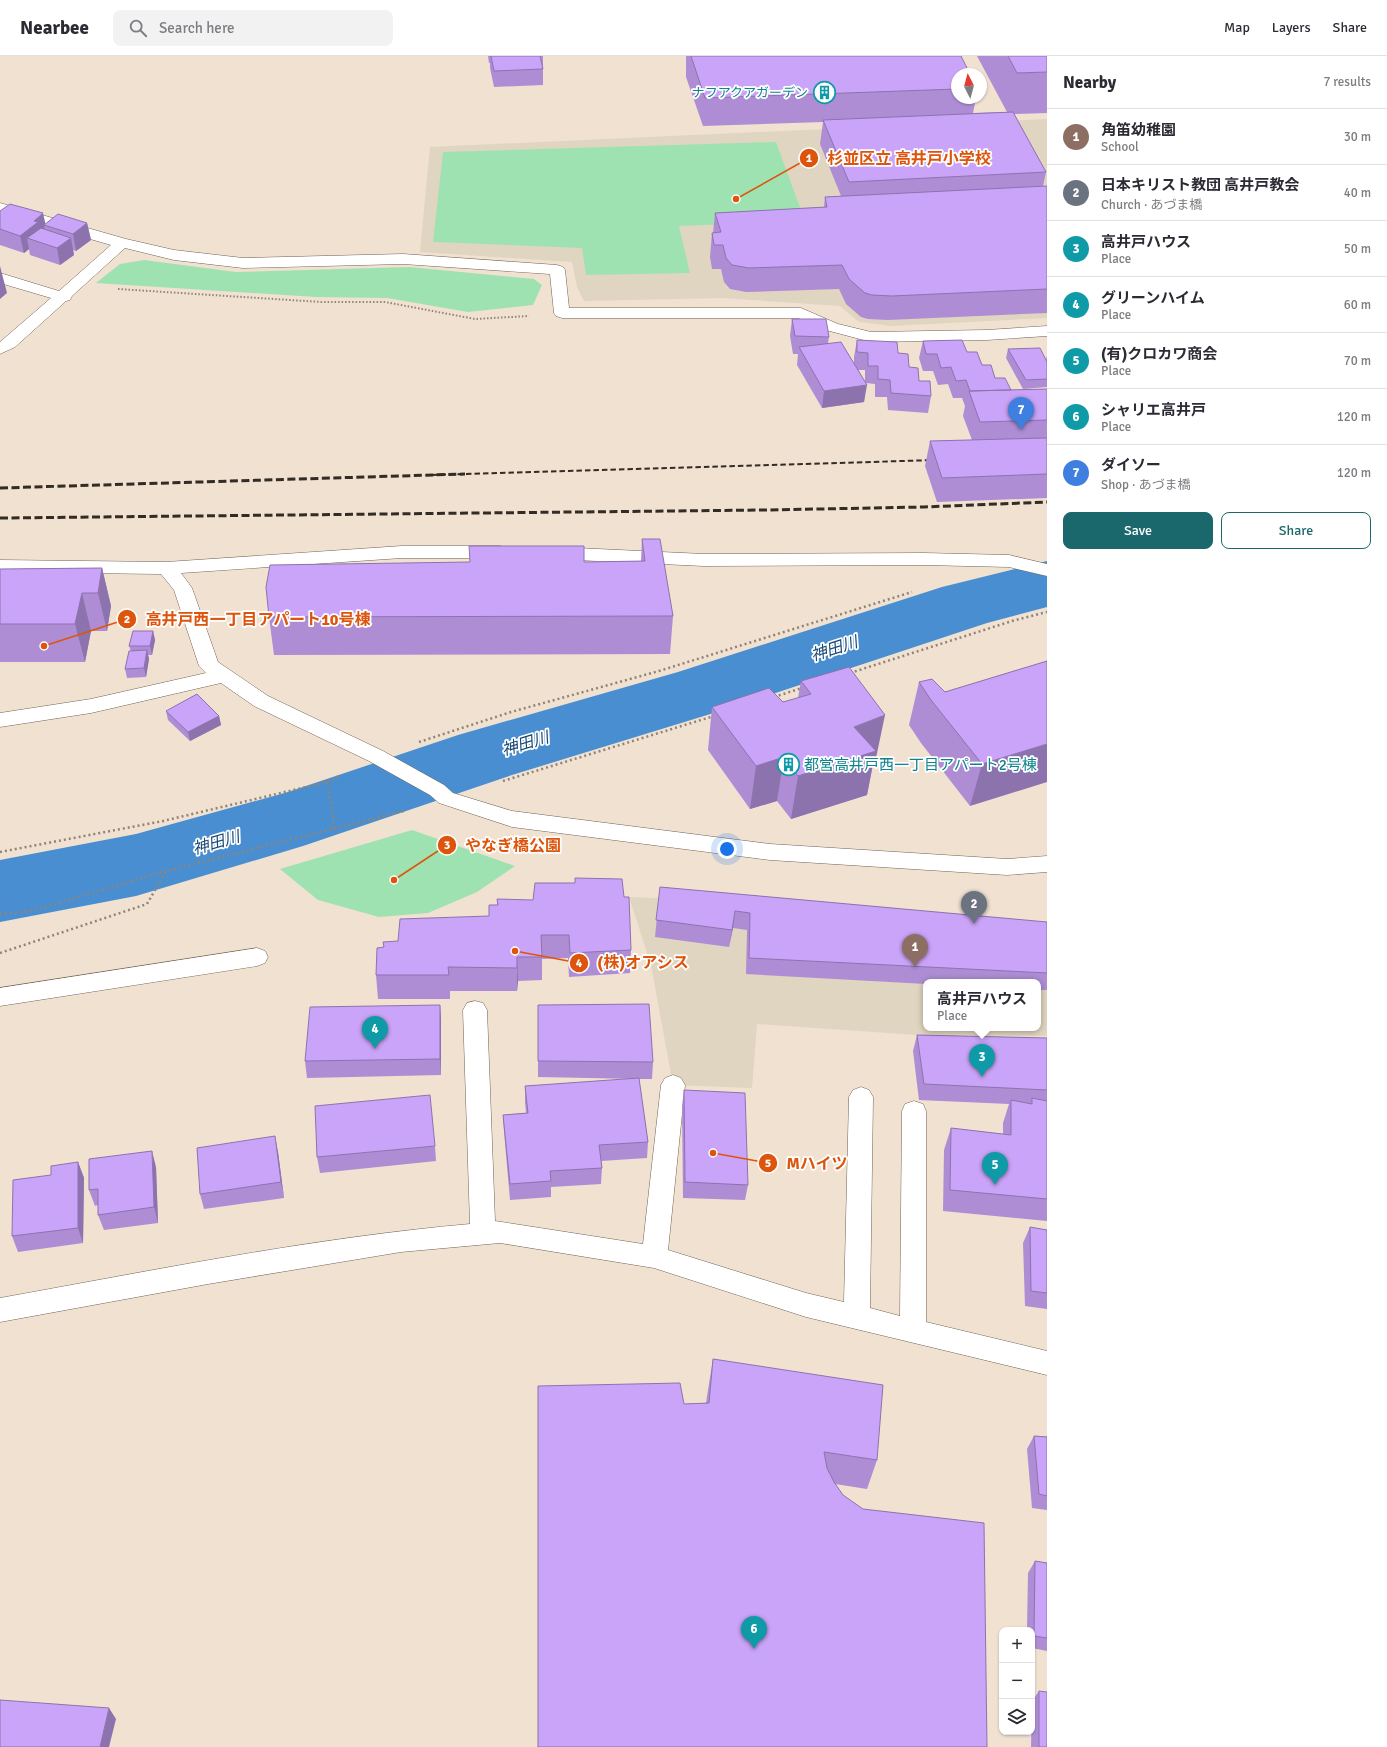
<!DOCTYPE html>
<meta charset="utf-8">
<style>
:root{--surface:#fff;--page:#f2f2f3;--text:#2b2b33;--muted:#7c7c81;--line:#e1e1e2;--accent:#1b686c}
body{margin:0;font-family:Signika,"Noto Sans JP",sans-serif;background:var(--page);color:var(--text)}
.controls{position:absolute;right:12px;bottom:12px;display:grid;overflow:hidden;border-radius:8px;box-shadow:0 1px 3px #0004}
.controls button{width:36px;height:36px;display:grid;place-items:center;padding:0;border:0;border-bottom:1px solid var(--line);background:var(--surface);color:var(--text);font:20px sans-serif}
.compass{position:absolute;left:951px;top:12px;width:36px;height:36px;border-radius:50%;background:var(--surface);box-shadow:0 1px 3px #0004;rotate:354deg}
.you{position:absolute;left:727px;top:793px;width:14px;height:14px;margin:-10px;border:3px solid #fff;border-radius:50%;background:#1a73e8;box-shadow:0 0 0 6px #1a73e833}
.badge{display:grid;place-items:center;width:26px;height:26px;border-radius:50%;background:var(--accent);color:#fff;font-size:13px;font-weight:700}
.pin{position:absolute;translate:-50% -33px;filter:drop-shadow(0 1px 2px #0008)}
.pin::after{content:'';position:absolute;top:21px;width:14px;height:12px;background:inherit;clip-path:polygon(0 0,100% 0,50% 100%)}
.popup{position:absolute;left:923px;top:923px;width:118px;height:52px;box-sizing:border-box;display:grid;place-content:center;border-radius:8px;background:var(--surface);filter:drop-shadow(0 1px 3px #0005);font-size:13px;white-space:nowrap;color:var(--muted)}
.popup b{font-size:15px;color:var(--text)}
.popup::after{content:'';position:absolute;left:50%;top:100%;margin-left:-8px;border:8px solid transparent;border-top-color:var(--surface)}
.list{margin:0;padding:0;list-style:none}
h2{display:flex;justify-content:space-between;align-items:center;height:52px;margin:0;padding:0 16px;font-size:17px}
h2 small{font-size:13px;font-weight:400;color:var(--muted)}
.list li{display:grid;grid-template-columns:26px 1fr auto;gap:12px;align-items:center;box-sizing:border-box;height:56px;padding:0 16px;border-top:1px solid var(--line)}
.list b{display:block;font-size:15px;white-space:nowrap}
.list p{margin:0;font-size:13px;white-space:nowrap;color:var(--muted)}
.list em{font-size:13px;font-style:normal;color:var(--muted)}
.actions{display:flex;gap:8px;padding:12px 16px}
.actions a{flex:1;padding:9px 0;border:1px solid var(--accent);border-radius:8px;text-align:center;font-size:14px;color:var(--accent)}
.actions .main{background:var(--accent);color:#fff}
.icon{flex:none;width:22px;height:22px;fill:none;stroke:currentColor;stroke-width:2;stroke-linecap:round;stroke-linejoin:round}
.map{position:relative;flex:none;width:1047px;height:1691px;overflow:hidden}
header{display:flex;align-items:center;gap:24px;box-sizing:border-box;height:56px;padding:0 20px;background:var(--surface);border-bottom:1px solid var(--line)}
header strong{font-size:19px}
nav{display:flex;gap:22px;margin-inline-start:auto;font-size:14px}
.search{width:280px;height:36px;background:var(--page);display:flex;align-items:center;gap:10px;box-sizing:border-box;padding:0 14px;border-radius:8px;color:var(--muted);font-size:15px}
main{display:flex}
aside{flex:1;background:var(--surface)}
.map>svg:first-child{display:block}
</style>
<header>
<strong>Nearbee</strong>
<div class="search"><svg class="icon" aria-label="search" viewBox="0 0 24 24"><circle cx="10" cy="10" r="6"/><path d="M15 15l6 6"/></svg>Search here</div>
<nav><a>Map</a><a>Layers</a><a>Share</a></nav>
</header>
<main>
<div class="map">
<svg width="1047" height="1691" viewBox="0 0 1047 1691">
<rect width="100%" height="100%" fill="#f0e1d1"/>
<!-- education -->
<path fill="#e0d5c0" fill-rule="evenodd" d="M 1047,63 L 1047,262 L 891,270 L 859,266 L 840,250 L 722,242 L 584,245 L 577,231 L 572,206 L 420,196 L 430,91 Z
M 629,841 L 750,846 L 1047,878 L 1047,980 L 917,979 L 757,968 L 752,1032 L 673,1029 L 651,909 ZM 926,926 L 1038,926 L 1038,972 L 926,972 Z"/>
<!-- green -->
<path fill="#9fe2b1" d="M 776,86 L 805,165 L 679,170 L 690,217 L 586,219 L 582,192 L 433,186 L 443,96 Z
M 144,204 L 236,216 L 409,211 L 534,223 L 542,229 L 533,249 L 468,256 L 387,242 L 316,241 L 96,227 L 120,208 Z
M 412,774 L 515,810 L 477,836 L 428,857 L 379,861 L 318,844 L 280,813 Z"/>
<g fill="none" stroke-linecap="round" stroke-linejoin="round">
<!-- river -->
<path fill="#488ed0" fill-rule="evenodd" d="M 1047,505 L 1047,551 L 987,567 L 730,652 L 512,719 L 303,790 L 136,840 L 0,866 L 0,804 L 136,778 L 288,736 L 458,679 L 678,616 L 942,531 Z"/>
<defs>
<path id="minor" d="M 0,147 L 126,183 L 174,194 L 243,202 L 403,198 L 557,209 L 563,211 L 565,214 L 569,252 L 801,252 L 838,268 L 871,276 L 987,274 L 1047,270 L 1047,280 L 987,284 L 871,286 L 826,274 L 798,262 L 562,262 L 556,260 L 554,257 L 550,218 L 403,208 L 243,212 L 174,204 L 125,192 L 72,240 L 70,244 L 66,245 L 15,291 L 0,298 L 0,286 L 51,242 L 0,227 L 0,217 L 59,235 L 111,189 L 0,157 Z
M 402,490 L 500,490 L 507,492 L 509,496 L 507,500 L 500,502 L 402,502 L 181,517 L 192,532 L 218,606 L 268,640 L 383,695 L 444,729 L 453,737 L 512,755 L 770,788 L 1007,803 L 1047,800 L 1047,816 L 1007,819 L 770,804 L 512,771 L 439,747 L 430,739 L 369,705 L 254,650 L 221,627 L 91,657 L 0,671 L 0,657 L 91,643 L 206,617 L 199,610 L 174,534 L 161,518 L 0,516 L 0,504 L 166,506 Z
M 555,491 L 704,498 L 924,497 L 1009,499 L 1047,508 L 1047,520 L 1009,511 L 924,509 L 704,510 L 555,503 L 548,501 L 546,497 L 548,493 Z
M 257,892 L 265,895 L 268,901 L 265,907 L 257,910 L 0,950 L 0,932 Z
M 475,945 L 483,947 L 487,954 L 495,1165 L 643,1188 L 661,1029 L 665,1022 L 673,1019 L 681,1022 L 685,1029 L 668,1194 L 806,1237 L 844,1246 L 849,1041 L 853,1034 L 861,1031 L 869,1034 L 873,1041 L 870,1252 L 900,1260 L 902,1055 L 905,1048 L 914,1045 L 923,1048 L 926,1055 L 926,1266 L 1047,1295 L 1047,1319 L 806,1261 L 654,1212 L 500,1187 L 401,1196 L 208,1228 L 0,1266 L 0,1242 C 156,1214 312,1182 470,1168 L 463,954 L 467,947 Z"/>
</defs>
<!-- minor casing -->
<use href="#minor" stroke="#716456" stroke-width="1"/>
<!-- path-far1 -->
<path stroke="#8f8479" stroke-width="2" stroke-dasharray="1.5 2" stroke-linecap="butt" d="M 118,233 L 321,246 L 385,246 L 475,263 L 529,260"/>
<!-- path -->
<path stroke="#8f8479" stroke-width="2.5" stroke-dasharray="2 3" stroke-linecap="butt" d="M 850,617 L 1012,565 L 1047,556
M 774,641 L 802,632
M 419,686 L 511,656 L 659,615 L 912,536
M 503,725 L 714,660
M 327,726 L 333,758 L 333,774
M 0,796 L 163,765 L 327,726 L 339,720
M 0,858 L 31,855 L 166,815 L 404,755
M 0,897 L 147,848 L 166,815"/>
<!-- minor -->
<use href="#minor" fill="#fff" fill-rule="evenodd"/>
<!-- rail-far1 -->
<path stroke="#322c25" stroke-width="2" stroke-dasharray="5.5 3" stroke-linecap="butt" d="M 432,419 L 937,404"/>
<!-- rail -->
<path stroke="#322c25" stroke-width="3" stroke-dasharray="8 3.5" stroke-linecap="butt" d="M 0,432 L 465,418
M 0,462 L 767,454 L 924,451 L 1047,446"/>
</g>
<!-- wall -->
<path fill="#ae8dd5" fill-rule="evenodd" d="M 488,0 L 543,0 L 543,29 L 494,31 L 490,12 L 490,7 L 489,7 Z
M 686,0 L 961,0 L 957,18 L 957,42 L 976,42 L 973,57 L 1007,56 L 977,0 L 1047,0 L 1047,57 L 1014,58 L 1046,116 L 1043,130 L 1047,130 L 1047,257 L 888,264 L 868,263 L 861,261 L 846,248 L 839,233 L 746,236 L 730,233 L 724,226 L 721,213 L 712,213 L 710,201 L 712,177 L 713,177 L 715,157 L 824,151 L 825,141 L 841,140 L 820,88 L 823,66 L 703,70 L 686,21 Z
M 0,153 L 0,155 L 46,168 L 87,167 L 91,184 L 76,195 L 73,194 L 74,199 L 60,209 L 30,199 L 29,193 L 24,197 L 0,189 Z
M 792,263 L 829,281 L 828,287 L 854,308 L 854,301 L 857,284 L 898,297 L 931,340 L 928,357 L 888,354 L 887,341 L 875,341 L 875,328 L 866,327 L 864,346 L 822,352 L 797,309 L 798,298 L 793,298 L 790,280 ZM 858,314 L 865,314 L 865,326 Z
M 923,285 L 967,296 L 982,309 L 995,322 L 1011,334 L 1047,333 L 1047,442 L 937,446 L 925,410 L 930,385 L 972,384 L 963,360 L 965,350 L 962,342 L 953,342 L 948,328 L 938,329 L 933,315 L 923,315 L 919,302 Z
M 1008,293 L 1046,304 L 1047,299 L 1047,331 L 1023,333 L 1006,302 Z
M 642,483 L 673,560 L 670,598 L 274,599 L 269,561 L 584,506 L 641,505 Z
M 102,512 L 111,550 L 107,575 L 91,575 L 85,606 L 0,606 L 0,513 Z
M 153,575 L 155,584 L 152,599 L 148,599 L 149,603 L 146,621 L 127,622 L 125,613 L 131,595 L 129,590 Z
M 1047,605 L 970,750 L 921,687 L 909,669 L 919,626 L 945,636 Z
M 801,625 L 876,702 L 874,703 L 867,739 L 791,763 L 777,745 L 750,753 L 708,694 L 712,651 L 783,646 L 798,642 Z
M 166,655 L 219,660 L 221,669 L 190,685 L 168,664 Z
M 660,831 L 1047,866 L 1047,934 L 1038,934 L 1038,926 L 926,926 L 926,928 L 746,918 L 747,874 L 733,872 L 729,891 L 655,881 Z
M 497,843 L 631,894 L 630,917 L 569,921 L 568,902 L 542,903 L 542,924 L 518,925 L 517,935 L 450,935 L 450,943 L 378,943 L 376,919 L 384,891 L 398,885 L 489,860 L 497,849 Z
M 440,949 L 441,965 L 441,1019 L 307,1022 L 305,1005 Z
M 538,949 L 653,1006 L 652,1023 L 639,1023 L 648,1086 L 647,1102 L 601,1105 L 602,1112 L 601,1128 L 551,1131 L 551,1141 L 510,1144 L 504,1075 L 503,1059 L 526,1057 L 525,1046 L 525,1030 L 638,1023 L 538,1021 Z
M 917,979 L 1047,982 L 1047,1165 L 943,1155 L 944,1094 L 951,1072 L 1003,1078 L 1003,1067 L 1009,1048 L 919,1044 L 913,995 Z
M 684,1034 L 748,1129 L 745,1144 L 683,1142 L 682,1050 Z
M 435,1090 L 436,1105 L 320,1117 L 317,1101 Z
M 278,1096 L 284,1142 L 204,1153 L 200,1138 Z
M 78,1106 L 84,1122 L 83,1187 L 18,1196 L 12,1180 L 51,1119 Z
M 156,1111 L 158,1167 L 104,1174 L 98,1159 L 98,1149 L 95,1150 L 89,1134 Z
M 1030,1171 L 1047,1174 L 1047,1253 L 1025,1250 L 1023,1187 Z
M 713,1303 L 877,1404 L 867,1433 L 835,1428 L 987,1691 L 538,1691 L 538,1330 L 684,1348 L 706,1347 L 708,1334 Z
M 1047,1379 L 1047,1454 L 1032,1452 L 1027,1393 L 1034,1380 L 1046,1381 Z
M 1035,1505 L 1047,1507 L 1047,1595 L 1032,1592 L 1032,1574 L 1027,1574 L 1028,1517 Z
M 1039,1635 L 1047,1691 L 1031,1691 L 1032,1645 Z"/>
<!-- shaded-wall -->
<path fill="#8d73ae" d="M 43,157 L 46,170 L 44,169 L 45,176 L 27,182 L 29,193 L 24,197 L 20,180 L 34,165 Z
M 87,167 L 91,184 L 76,195 L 73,178 Z
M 71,182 L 74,199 L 60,209 L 57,192 Z
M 0,210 L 7,237 L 0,243 Z
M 867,329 L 864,346 L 822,352 L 824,335 Z
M 102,512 L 111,550 L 107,575 L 98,537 Z
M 82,537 L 91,575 L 85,606 L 75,568 Z
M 153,575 L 155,584 L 152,599 L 150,590 Z
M 147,594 L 149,603 L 146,621 L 144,612 Z
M 885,659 L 876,702 L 874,703 L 867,739 L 791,763 L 798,720 L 854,671 Z
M 219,660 L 221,669 L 190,685 L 188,676 Z
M 1047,688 L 1047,726 L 970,750 L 982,708 Z
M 784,701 L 777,745 L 750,753 L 756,710 Z
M 735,855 L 733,872 L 729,891 L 732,874 Z
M 517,901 L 518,925 L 517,935 Z
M 440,949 L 441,965 L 441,1019 L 440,1003 Z
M 275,1080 L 278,1096 L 284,1142 L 281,1126 Z
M 152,1095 L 156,1111 L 158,1167 L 154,1151 Z
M 78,1106 L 84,1122 L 83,1187 L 78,1172 Z
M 109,1652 L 116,1663 L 109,1691 L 100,1691 Z"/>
<!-- building -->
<path fill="#caa4f8" stroke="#8d73ae" d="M 491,0 L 540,0 L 543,13 L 494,15 Z
M 691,0 L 961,0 L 970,18 L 957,18 L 957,33 L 705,42 Z
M 1008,0 L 1047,0 L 1047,16 L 1017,17 Z
M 1013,56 L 1046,116 L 849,126 L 823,64 Z
M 1047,130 L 1047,233 L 892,240 L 872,239 L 865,237 L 849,223 L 842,209 L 749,212 L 732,209 L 726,202 L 723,189 L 714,189 L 712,177 L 721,176 L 715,157 L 827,151 L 825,141 Z
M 10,148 L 43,157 L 34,165 L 38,166 L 20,180 L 0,173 L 0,155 Z
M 58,158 L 87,167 L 73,178 L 44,169 Z
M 41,172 L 71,182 L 57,192 L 27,182 Z
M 792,263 L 826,263 L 829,281 L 795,280 Z
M 857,284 L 897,286 L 898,297 L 908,298 L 909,311 L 918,312 L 919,325 L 930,325 L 931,340 L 891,337 L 890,324 L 878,323 L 878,310 L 868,310 L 868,297 L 857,296 Z
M 962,284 L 967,296 L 977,296 L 982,309 L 991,309 L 995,322 L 1005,322 L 1011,334 L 970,335 L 966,324 L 956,325 L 951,311 L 941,312 L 937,298 L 926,298 L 923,285 Z
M 841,286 L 867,329 L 824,335 L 799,291 Z
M 1040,292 L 1047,306 L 1047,323 L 1026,324 L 1008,293 Z
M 1047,333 L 1047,364 L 980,366 L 969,335 Z
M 1047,382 L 1047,418 L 942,422 L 930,385 Z
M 642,483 L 660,483 L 673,560 L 269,561 L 266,531 L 270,509 L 470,506 L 469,490 L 584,490 L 584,506 L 645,505 Z
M 102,512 L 98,537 L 82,537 L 75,568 L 0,568 L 0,513 Z
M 133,575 L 153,575 L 150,590 L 129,590 Z
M 147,594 L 144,612 L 125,613 L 129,595 Z
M 1047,605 L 1047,688 L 982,708 L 931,644 L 919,626 L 932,623 L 945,636 Z
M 849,611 L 885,659 L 854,671 L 876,695 L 798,720 L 784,701 L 756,710 L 712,651 L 769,632 L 783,646 L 811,638 L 801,625 Z
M 197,638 L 219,660 L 188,676 L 166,655 Z
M 575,822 L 622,823 L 624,841 L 629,841 L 631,894 L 570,897 L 569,879 L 541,879 L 542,901 L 517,901 L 517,912 L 448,911 L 449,919 L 376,919 L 377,892 L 384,891 L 383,886 L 398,885 L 400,863 L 489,860 L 489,849 L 498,849 L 497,843 L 533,844 L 535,827 L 575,827 Z
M 660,831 L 1047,866 L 1047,917 L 749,902 L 750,857 L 735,855 L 732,874 L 656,864 Z
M 649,948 L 653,1006 L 538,1005 L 538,949 Z
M 440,949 L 440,1003 L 305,1005 L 310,951 Z
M 917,979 L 1047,982 L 1047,1034 L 924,1028 Z
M 639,1022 L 648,1086 L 599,1089 L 602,1112 L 550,1115 L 551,1125 L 510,1128 L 503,1059 L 528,1057 L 525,1030 Z
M 684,1034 L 745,1037 L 748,1129 L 685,1126 Z
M 430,1039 L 435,1090 L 317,1101 L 315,1050 Z
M 1032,1042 L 1047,1045 L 1047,1143 L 950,1134 L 951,1072 L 1011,1079 L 1011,1044 L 1032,1048 Z
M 275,1080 L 281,1126 L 200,1138 L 197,1092 Z
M 152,1095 L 154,1151 L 98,1159 L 98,1133 L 89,1134 L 89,1103 Z
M 78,1106 L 78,1172 L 12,1180 L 13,1124 L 51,1119 L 51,1110 Z
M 1030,1171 L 1047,1174 L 1047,1237 L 1031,1235 Z
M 713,1303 L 883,1329 L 877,1404 L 824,1396 L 827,1412 L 834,1426 L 843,1439 L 863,1453 L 984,1467 L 987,1691 L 538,1691 L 538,1330 L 680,1327 L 684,1348 L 709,1347 Z
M 1034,1380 L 1047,1381 L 1047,1440 L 1039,1438 Z
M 1035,1505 L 1047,1507 L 1047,1582 L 1034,1580 Z
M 1039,1635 L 1047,1636 L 1047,1691 L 1039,1691 Z
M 0,1644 L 109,1652 L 100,1691 L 0,1691 Z"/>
<!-- icons -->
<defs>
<symbol id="building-ring" viewBox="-11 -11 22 22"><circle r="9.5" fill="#fff" stroke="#0f9aa8" stroke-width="1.5"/><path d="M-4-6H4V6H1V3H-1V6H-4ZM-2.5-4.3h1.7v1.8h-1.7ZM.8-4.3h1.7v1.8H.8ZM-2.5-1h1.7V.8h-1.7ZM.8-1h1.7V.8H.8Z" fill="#0f9aa8"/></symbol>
</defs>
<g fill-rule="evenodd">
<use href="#building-ring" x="812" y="24" width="25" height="25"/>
<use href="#building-ring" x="776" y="696" width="25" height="25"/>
</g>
<g text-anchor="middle" stroke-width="3.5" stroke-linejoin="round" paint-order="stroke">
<!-- far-culture labels -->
<g font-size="13" fill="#0d838f" stroke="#fff" text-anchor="end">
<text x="808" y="41">ナフアクアガーデン</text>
</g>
<!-- culture labels -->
<g font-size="15" fill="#0d838f" stroke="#fff" text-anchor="start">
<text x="804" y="714">都営高井戸西一丁目アパート2号棟</text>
</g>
<!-- water labels -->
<g font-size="16" font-style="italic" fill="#164874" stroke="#fff">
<text transform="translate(834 592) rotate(-18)" y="6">神田川</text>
<text transform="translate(525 687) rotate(-17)" y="6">神田川</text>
<text transform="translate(216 786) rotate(-16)" y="6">神田川</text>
</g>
</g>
<!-- callouts -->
<path fill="none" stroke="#dd550c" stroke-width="1.5" d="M736 143L809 102M44 590L127 563M394 824L447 789M515 895L579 907M713 1097L768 1107"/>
<g fill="#dd550c" stroke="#fff" stroke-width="1.5">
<circle cx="736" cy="143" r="4"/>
<circle cx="44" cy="590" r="4"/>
<circle cx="394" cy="824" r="4"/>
<circle cx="515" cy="895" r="4"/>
<circle cx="713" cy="1097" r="4"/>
<circle cx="809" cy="102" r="10"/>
<circle cx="127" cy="563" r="10"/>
<circle cx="447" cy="789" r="10"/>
<circle cx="579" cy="907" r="10"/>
<circle cx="768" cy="1107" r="10"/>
</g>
<g font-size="12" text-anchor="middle" font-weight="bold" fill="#fff">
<text x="809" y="106">1</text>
<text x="127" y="567">2</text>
<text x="447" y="793">3</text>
<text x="579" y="911">4</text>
<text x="768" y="1111">5</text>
</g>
<g font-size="16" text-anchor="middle" font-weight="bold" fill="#dd550c" stroke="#fff" stroke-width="3.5" stroke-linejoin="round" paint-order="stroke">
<text x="909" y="108">杉並区立 高井戸小学校</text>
<text x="258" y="569">高井戸西一丁目アパート10号棟</text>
<text x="513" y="795">やなぎ橋公園</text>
<text x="643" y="912">(株)オアシス</text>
<text x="817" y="1113">Mハイツ</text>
</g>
</svg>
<div class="controls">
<button>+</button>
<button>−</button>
<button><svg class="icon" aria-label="layers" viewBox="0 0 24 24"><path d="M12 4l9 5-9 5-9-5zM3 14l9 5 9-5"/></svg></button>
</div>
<svg class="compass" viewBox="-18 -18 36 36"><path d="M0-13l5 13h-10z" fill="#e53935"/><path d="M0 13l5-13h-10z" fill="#7c7c81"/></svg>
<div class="you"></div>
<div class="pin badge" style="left:915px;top:911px;background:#8d6e63">1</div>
<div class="pin badge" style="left:974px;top:868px;background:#6b7280">2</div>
<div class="pin badge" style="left:982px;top:1021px;background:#0f9aa8">3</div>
<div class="popup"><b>高井戸ハウス</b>Place</div>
<div class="pin badge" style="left:375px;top:993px;background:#0f9aa8">4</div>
<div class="pin badge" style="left:995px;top:1129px;background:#0f9aa8">5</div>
<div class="pin badge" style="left:754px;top:1593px;background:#0f9aa8">6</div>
<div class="pin badge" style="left:1021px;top:374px;background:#3f7fe0">7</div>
</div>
<aside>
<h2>Nearby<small>7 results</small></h2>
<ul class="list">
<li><span class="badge" style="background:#8d6e63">1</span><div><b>角笛幼稚園</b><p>School</p></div><em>30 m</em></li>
<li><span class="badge" style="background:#6b7280">2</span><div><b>日本キリスト教団 高井戸教会</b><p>Church · あづま橋</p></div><em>40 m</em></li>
<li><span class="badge" style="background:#0f9aa8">3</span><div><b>高井戸ハウス</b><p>Place</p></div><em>50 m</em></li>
<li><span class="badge" style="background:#0f9aa8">4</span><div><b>グリーンハイム</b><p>Place</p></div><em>60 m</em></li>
<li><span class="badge" style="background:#0f9aa8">5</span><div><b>(有)クロカワ商会</b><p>Place</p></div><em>70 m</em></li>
<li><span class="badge" style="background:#0f9aa8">6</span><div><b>シャリエ高井戸</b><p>Place</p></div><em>120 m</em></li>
<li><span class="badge" style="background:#3f7fe0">7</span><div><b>ダイソー</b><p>Shop · あづま橋</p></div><em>120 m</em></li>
</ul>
<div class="actions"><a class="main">Save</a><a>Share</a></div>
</aside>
</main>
